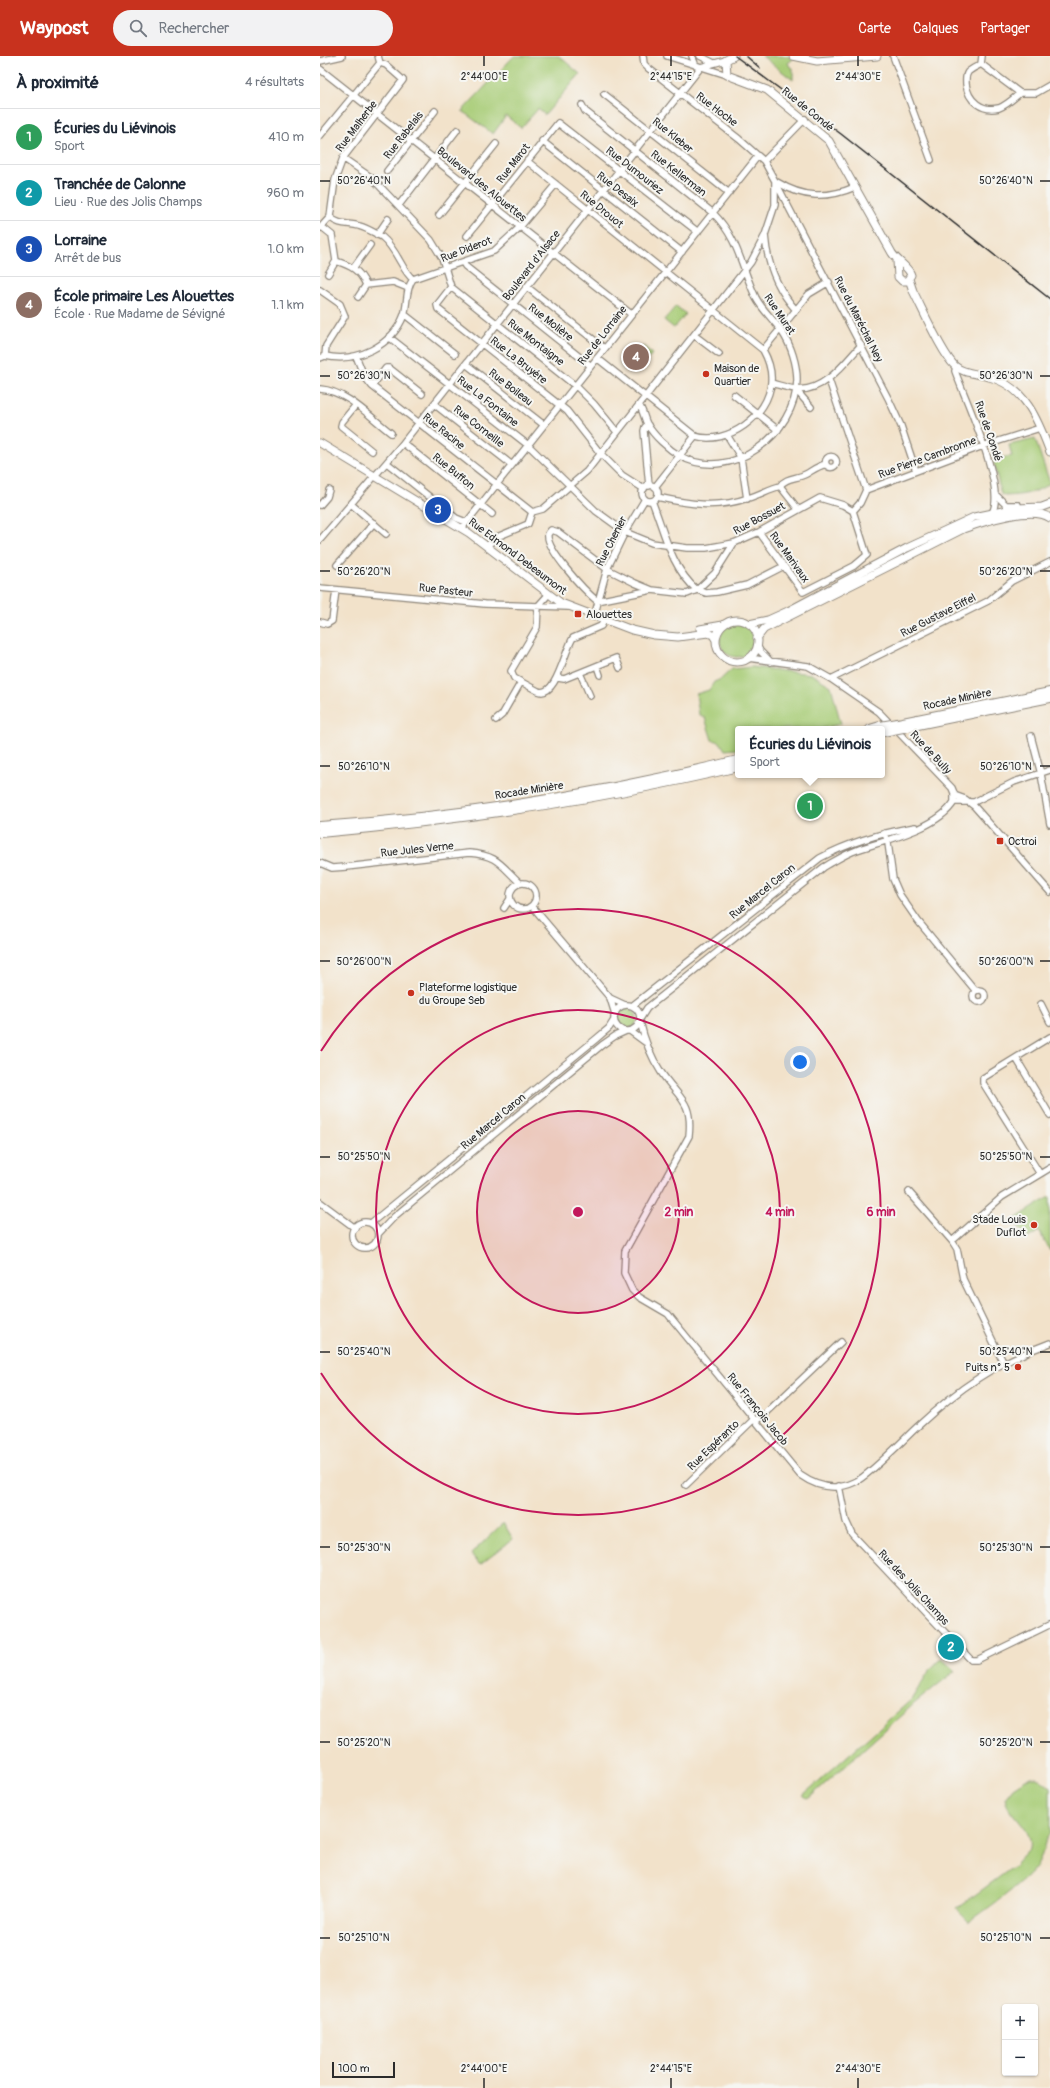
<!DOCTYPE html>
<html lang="fr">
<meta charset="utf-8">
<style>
:root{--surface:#fff;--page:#f2f2f3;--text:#1f2937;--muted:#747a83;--line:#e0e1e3;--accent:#c8321e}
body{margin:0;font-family:Pangolin,sans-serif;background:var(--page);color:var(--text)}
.controls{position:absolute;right:12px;bottom:12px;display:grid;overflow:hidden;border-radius:4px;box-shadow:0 1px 3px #0004}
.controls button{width:36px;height:36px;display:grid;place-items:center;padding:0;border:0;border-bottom:1px solid var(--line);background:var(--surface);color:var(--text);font:20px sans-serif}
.scale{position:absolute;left:12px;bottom:10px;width:63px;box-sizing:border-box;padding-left:4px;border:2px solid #2b2b2b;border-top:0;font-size:11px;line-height:14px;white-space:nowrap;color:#2b2b2b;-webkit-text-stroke:3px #f6f6f2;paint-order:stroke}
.you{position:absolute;left:480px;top:1006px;width:14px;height:14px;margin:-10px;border:3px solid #fff;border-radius:50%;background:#1a73e8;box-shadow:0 0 0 6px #1a73e833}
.badge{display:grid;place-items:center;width:26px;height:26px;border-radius:50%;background:var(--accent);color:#fff;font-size:13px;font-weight:700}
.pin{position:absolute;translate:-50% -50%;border:2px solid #fff;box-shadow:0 1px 4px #0006}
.popup{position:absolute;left:415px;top:670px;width:150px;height:52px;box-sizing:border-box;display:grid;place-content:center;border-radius:4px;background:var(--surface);filter:drop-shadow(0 1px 3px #0005);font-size:13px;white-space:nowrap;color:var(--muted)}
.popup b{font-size:15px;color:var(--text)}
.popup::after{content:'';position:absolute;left:50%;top:100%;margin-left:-8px;border:8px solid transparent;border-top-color:var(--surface)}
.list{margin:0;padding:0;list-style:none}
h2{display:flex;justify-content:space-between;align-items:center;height:52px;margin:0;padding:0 16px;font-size:17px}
h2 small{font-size:13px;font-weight:400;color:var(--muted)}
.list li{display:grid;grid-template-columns:26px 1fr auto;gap:12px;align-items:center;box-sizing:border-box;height:56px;padding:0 16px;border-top:1px solid var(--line)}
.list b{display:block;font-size:15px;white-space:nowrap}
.list p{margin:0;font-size:13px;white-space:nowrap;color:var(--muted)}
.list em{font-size:13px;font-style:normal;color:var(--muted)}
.icon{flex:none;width:22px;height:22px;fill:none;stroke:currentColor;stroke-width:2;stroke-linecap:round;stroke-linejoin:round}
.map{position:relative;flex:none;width:730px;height:2032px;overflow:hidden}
header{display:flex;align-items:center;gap:24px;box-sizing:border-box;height:56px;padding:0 20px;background:var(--accent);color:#fff}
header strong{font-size:19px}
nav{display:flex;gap:22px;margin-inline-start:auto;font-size:14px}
.search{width:280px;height:36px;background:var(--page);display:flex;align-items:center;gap:10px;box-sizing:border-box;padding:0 14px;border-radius:22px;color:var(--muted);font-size:15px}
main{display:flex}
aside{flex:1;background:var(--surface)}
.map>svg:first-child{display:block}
</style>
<header>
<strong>Waypost</strong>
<div class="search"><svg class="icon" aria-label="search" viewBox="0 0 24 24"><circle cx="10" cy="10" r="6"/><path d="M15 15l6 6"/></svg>Rechercher</div>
<nav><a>Carte</a><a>Calques</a><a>Partager</a></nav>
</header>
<main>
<aside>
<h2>À proximité<small>4 résultats</small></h2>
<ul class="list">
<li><span class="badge" style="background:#2e9e5b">1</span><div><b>Écuries du Liévinois</b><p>Sport</p></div><em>410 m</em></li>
<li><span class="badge" style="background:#0f9aa8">2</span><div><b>Tranchée de Calonne</b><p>Lieu · Rue des Jolis Champs</p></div><em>960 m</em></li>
<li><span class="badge" style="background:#1a4fb4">3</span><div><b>Lorraine</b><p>Arrêt de bus</p></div><em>1.0 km</em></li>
<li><span class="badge" style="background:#8d6e63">4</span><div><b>École primaire Les Alouettes</b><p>École · Rue Madame de Sévigné</p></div><em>1.1 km</em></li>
</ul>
</aside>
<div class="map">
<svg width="730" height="2032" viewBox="0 0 730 2032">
<rect width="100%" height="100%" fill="#f6f6f2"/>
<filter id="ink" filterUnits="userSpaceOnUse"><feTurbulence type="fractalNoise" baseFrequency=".025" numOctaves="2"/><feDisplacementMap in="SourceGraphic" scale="8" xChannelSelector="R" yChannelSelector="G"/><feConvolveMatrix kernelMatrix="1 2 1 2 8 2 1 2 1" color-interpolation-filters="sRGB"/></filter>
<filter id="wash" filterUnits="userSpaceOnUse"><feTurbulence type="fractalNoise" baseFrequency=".012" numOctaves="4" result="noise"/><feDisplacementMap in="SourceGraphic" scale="16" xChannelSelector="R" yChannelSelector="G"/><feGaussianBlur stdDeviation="0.9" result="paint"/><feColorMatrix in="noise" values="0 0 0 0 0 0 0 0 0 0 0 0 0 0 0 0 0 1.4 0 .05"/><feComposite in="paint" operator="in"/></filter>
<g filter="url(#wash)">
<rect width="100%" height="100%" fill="#f2e2ca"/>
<!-- green -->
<path fill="#a7cc76" stroke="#697c50" d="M 194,0 L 239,0 L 260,18 L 225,59 L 218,53 L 201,72 L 186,60 L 173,78 L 142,55 Z
M 442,0 L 467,0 L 473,3 L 468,7 L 470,11 L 473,12 L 473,24 Z
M 356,250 L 366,258 L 354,272 L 344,264 Z
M 323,290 L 332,298 L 322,310 L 313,303 Z
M 715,383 L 730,427 C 715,438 703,439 685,440 L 681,438 L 673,403 L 692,400 L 689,389 Z
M400 584a17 17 0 1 1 34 0a17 17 0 1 1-34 0Z
M 432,611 L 491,618 L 511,630 L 521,668 L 499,673 L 418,673 L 418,693 L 405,694 L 400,686 L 392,684 L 385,662 L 379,658 L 376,638 L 389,634 L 394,626 L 401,623 L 412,613 Z
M297 963a10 10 0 1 1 20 0a10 10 0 1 1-20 0Z
M 730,1141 L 730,1195 L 719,1175 L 708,1182 L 693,1164 Z
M 182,1468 L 184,1468 L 193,1483 L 160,1509 L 151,1498 Z
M 621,1602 L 635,1615 L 595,1647 L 488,1743 L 483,1739 L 591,1644 L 609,1615 Z
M 710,1721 L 717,1721 L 730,1731 L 730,1776 C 723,1786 724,1798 718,1808 C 705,1827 669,1851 649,1866 L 636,1853 L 693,1811 L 710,1793 C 714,1771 688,1761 685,1742 L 693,1732 Z"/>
</g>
<g filter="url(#ink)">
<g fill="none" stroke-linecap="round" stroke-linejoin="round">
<defs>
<path id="minor" d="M 58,0 L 60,7
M 347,0 L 407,19
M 372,0 L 376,10
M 380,0 L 394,7
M 573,0 L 611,104
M 662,0 L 661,8 L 700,37
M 0,5 L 22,0
M 661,8 C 658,10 651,13 648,16 C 645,20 646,24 646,28 C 648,45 662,56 679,52 C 687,49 693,43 700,37 L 716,37 L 730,29
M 381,11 L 406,4
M 0,13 L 311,258
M 284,38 L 409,137
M 262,49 L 265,55 L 393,157 C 419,183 421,211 436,242 C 443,255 454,264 462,276 C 471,289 477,308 477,324 C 476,378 411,428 360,400 C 348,393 334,380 327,368 C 324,362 323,354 319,349
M 0,80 L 60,7
M 222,85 L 362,196
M 23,102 L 52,122 L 111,184 L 122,202 L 131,231 L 258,332 L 274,348 L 297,376
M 207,105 L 443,294 C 448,303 452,315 451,326 C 449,360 407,390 375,380 L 277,302
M 444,105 L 485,63
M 67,115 L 115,55
M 455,125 L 569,344 L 581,370 L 596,415
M 457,126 C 483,142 507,143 535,131
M 79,149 L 137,74
M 119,159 L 176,88
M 10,161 L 15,124 L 23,102 L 83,24 L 66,9 L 60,7
M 2,171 L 12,179 L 16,205
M 0,172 L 10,161 C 19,170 29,167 39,170 C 47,172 55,177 62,181 C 77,193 83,217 93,223 C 85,234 88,247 84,259 C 72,290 37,307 5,300
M 57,179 L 68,163
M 445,179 C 447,207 457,233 476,254
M 147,180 L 238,67 L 378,176
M 143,206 L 145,210 L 271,310
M 34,211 L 50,189
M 8,218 L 16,205 C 31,210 40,214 46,229 L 38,241
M 93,223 L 174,195 L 200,171 L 236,128
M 46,229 L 73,226 L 88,232
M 131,231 L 117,249 L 118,253 L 247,355 L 280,397 L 302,419 L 324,433
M 207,231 L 284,292
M 0,234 L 20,248 L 25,260 L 6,290 L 5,300 L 0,302
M 84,258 L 135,298
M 374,279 L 399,298
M 69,281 L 208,389 L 276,455 L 305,476 L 332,487 L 367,492 L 386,492 L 414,487 L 439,476 L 500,442 L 523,449 L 533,455 L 547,499 L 534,510 L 483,536 L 439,476
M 443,294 L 489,238 L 509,226
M 36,300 L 44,320 L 52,330 L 212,456
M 146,308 L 224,369
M 636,311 L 635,315 C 645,343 687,432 672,457
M 509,324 L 546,434
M 451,327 C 459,329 467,332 475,333 C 502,338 525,307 541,289
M 52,330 L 66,312 L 69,312 L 102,338
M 0,333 C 27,335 50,361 71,377
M 476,334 L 491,351
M 414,339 L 458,374
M 114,348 L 192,409
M 35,350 L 22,366 L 21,370 L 52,395
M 328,369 L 325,371 L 324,375 L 329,430
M 407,379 L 421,402 L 427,443
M 83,387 L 172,458
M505.5 406a5.5 5.5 0 1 1 11 0a5.5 5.5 0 1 1-11 0Z
M 67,407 L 136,462 L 146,466
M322 437a8 8 0 1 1 16 0a8 8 0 1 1-16 0Z
M 460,430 C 466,421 477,423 486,418 C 493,414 498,410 506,408
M 335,431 L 375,380
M 546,434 L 663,390 L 720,372
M 677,440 L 686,449 L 698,449
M 337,441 C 368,448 397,453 428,442 C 439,439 449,433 460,430 L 478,453
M 332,445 C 344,475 351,512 377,534 L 395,517 L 414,487
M 31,448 L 66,478
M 0,449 L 7,441 L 9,434
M 533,455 L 540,447 L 546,434
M 212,456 L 223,453 L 267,415 L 322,345 L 431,206 L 445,179 L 455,149 L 455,125 L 444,105 L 419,83 L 328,12 L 324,8 L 323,0
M 142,472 L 438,100
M 0,484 L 83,387 L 381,11
M 167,490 L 177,481 L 208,468 L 212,456
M 17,509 L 54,467
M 0,532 L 165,548 L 248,551
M 332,534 L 277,545 C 265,535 225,493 228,478 L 231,474 L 238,476 L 287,513 L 315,527 L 332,534 L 367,538 L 377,534 L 386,537 L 397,536 L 427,529 L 464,510
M 228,539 L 218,550 L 217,571 L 191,615 L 194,622 L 218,635 C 236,643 245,593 253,582 L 281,570 L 284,565
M 274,561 L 287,513 L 305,476 L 325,443
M 0,566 L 7,568 L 12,565 L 16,534
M 437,589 L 440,595 L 451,606
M 428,602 L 488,610 L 511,623 L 559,656 L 632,732 L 634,737 L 634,746
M 277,610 L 280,619
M 260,617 L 270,640
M 238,622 L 244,623 L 296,602 L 300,612
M 511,623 L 668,545 L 692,525 L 730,506
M 176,664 L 182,659 L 201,626
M 711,680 L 721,718 L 730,768
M 634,739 L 645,743 L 654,750 L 730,836
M 634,746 L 654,746 L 694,726 L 730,714
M 565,777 L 568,787 L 573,823 L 580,839 L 598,865 L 655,934
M 0,807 L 12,812 L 26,811 L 149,797 C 177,799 180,808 199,826
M190 840a13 13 0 1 1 26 0a13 13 0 1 1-26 0Z
M 212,850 L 290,942 L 295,958
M 184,852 L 190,843
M653 940a6 6 0 1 1 12 0a6 6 0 1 1-12 0Z
M 290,942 L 305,949
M 721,948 L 730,966
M294 962a13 13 0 1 1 26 0a13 13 0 1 1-26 0Z
M 312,950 L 500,802 C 530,786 561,777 595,771
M 320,963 L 327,952 L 504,811 C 515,805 525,798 537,794 C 566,784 617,773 634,746
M 320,965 C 324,983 331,1001 341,1016 C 358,1042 373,1044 369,1080 L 305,1195 L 304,1217 L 312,1234 L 319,1241 L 348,1258 L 352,1263 L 480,1419 C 497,1431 516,1435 535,1426 C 550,1419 583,1384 597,1371 C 639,1332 675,1307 730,1287
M 310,975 L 325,986
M 696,1002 L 730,1059
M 720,1118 L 663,1027 L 663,1022 L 730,981
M 589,1136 L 632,1185 L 637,1193 L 643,1223 L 683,1306
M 0,1146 L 35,1172
M32 1179a13 13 0 1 1 26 0a13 13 0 1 1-26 0Z
M 51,1167 L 276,983 L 289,972 L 294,964
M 58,1178 L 75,1160 L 282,989 L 295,980 L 306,975
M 632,1185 L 682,1141 L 730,1112
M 366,1429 L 432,1365 L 437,1364 L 444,1359 L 521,1286
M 519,1430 L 526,1465 L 532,1478 L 651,1604 L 657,1604 L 729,1569"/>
<path id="major" d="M 414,0 L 406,4 L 407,19 L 447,34 L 509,85 L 572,197 C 577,205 589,211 591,219 L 587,225 L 582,225 L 578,221 L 577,205
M 473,0 L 497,5 L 557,0
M 589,223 L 593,235 C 602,252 622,298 635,310 C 644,318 657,317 669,321 C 705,330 718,364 730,396
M 0,387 L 149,477 L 241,547 L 312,574 L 334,579 L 358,581 L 388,577 L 393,579 L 396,584
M396 585a21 21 0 1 1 42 0a21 21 0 1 1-42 0Z
M 429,568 L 448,564 L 468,555 L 587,492 L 654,461 L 697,452 L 722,451 L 730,448
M 380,573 L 403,569
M 437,582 L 444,573 L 454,568 L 643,473 C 662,466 713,449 730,462"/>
<path id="highway" d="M 578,667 L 730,636
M 583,672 L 730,642
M 550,673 L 560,670
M 0,770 C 140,761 281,737 418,704
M 0,777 C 141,764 280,744 418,711"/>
</defs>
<!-- minor casing -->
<use href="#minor" stroke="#8e867a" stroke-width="8"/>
<!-- major casing -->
<use href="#major" stroke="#8e867a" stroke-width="9"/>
<!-- highway casing -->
<use href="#highway" stroke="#8e867a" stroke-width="10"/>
<!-- minor -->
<use href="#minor" stroke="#fff" stroke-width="5.5"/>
<!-- major -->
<use href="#major" stroke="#fff" stroke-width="7"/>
<!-- highway -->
<use href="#highway" stroke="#fff" stroke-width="8"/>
<!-- rail -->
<path stroke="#2b2b2b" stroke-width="1.5" d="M 415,0 L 521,78 L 730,243
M 426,0 L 440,12"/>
<defs>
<path id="highway-bridge" d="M 560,670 L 578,667
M 563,676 L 583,672"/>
</defs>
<!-- highway-bridge casing -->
<use href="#highway-bridge" stroke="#8e867a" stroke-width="10" stroke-linecap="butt"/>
<!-- highway-bridge -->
<use href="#highway-bridge" stroke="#fff" stroke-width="8"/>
</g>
</g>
<!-- ticks -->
<path fill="none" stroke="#2b2b2b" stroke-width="1.5" d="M 164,0 L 164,10M 351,0 L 351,10M 538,0 L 538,10M 0,125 L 10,125M 720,125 L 730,125M 0,320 L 10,320M 720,320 L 730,320M 0,515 L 10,515M 720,515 L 730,515M 0,710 L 10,710M 720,710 L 730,710M 0,905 L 10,905M 720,905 L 730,905M 0,1101 L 10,1101M 720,1101 L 730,1101M 0,1296 L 10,1296M 720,1296 L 730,1296M 0,1491 L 10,1491M 720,1491 L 730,1491M 0,1686 L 10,1686M 720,1686 L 730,1686M 0,1882 L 10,1882M 720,1882 L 730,1882M 164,2022 L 164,2032M 351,2022 L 351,2032M 538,2022 L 538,2032"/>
<!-- distance rings -->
<circle cx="258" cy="1156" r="101" fill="#c2185b" fill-opacity=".12"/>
<g fill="none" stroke="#c2185b" stroke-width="2">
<circle cx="258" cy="1156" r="101"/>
<circle cx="258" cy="1156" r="202"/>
<path d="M1 995A303 303 0 1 1 1 1317"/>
</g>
<!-- markers -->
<g fill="#c8321e" stroke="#f6f6f2" stroke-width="1.5">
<circle cx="386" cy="318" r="4"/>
<rect x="254" y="554" width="8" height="8" rx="2"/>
<rect x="676" y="781" width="8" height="8" rx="2"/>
<circle cx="91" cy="937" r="4"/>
<circle cx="714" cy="1169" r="4"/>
<circle cx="698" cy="1311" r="4"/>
</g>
<g text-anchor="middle" stroke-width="4" stroke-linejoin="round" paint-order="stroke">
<!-- street labels -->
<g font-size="11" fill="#2b2b2b" stroke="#f6f6f2">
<text transform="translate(397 53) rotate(37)" y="4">Rue Hoche</text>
<text transform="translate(488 53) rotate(39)" y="4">Rue de Condé</text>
<text transform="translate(36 70) rotate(-53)" y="4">Rue Malherbe</text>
<text transform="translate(83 79) rotate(-52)" y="4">Rue Rabelais</text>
<text transform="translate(353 79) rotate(39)" y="4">Rue Kleber</text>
<text transform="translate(193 107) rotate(-52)" y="4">Rue Marot</text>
<text transform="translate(315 114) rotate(38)" y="4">Rue Dumouriez</text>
<text transform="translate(359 117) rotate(38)" y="4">Rue Kellerman</text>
<text transform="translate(162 128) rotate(39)" y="4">Boulevard des Alouettes</text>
<text transform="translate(298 133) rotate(38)" y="4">Rue Desaix</text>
<text transform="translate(282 153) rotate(39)" y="4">Rue Drouot</text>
<text transform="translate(146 193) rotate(-21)" y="4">Rue Diderot</text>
<text transform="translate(211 209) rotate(-52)" y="4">Boulevard d'Alsace</text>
<text transform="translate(460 258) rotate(56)" y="4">Rue Murat</text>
<text transform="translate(539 263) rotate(63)" y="4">Rue du Maréchal Ney</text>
<text transform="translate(231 266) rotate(38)" y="4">Rue Molière</text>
<text transform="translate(282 279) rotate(-52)" y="4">Rue de Lorraine</text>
<text transform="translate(216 286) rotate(38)" y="4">Rue Montaigne</text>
<text transform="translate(199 304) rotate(38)" y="4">Rue La Bruyére</text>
<text transform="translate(191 331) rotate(38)" y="4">Rue Boileau</text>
<text transform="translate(168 345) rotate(38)" y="4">Rue La Fontaine</text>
<text transform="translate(159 370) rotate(38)" y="4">Rue Corneille</text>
<text transform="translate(124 375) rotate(39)" y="4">Rue Racine</text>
<text transform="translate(669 375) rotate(71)" y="4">Rue de Condé</text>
<text transform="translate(607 401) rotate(-20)" y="4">Rue Pierre Cambronne</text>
<text transform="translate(134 415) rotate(39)" y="4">Rue Buffon</text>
<text transform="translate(439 462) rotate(-28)" y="4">Rue Bossuet</text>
<text transform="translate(291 485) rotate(-63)" y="4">Rue Chenier</text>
<text transform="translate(198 500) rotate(37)" y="4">Rue Edmond Debeaumont</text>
<text transform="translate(470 501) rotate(54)" y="4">Rue Marivaux</text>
<text transform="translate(126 534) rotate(6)" y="4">Rue Pasteur</text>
<text transform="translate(618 559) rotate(-27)" y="4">Rue Gustave Eiffel</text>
<text transform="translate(637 643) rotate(-12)" y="4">Rocade Minière</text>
<text transform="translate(611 696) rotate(47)" y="4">Rue de Bully</text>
<text transform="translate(209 734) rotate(-9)" y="4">Rocade Minière</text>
<text transform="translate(97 793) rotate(-6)" y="4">Rue Jules Verne</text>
<text transform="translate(442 835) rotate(-39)" y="4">Rue Marcel Caron</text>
<text transform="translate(173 1065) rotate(-40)" y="4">Rue Marcel Caron</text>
<text transform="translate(438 1353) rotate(51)" y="4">Rue François Jacob</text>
<text transform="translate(393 1389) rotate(-44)" y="4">Rue Espéranto</text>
<text transform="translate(594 1531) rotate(47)" y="4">Rue des Jolis Champs</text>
</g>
<!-- poi labels -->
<g font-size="11" fill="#2b2b2b" stroke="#f6f6f2" text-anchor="start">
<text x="394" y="316">Maison de<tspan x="394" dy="13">Quartier</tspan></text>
<text x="266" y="562">Alouettes</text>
<text x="688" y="789">Octroi</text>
<text x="99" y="935">Plateforme logistique<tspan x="99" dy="13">du Groupe Seb</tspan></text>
<text x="706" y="1167" text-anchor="end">Stade Louis<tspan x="706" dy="13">Duflot</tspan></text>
<text x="690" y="1315" text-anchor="end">Puits n° 5</text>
</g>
</g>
<g font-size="10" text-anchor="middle" fill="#2b2b2b" stroke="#f6f6f2" stroke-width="4" stroke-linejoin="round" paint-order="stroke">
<text x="164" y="24">2°44'00"E</text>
<text x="351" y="24">2°44'15"E</text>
<text x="538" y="24">2°44'30"E</text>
<text x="44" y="128">50°26'40"N</text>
<text x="686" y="128">50°26'40"N</text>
<text x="44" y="323">50°26'30"N</text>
<text x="686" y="323">50°26'30"N</text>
<text x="44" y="519">50°26'20"N</text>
<text x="686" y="519">50°26'20"N</text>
<text x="44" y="714">50°26'10"N</text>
<text x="686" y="714">50°26'10"N</text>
<text x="44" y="909">50°26'00"N</text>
<text x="686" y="909">50°26'00"N</text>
<text x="44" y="1104">50°25'50"N</text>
<text x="686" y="1104">50°25'50"N</text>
<text x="44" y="1299">50°25'40"N</text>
<text x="686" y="1299">50°25'40"N</text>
<text x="44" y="1495">50°25'30"N</text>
<text x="686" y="1495">50°25'30"N</text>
<text x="44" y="1690">50°25'20"N</text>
<text x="686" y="1690">50°25'20"N</text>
<text x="44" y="1885">50°25'10"N</text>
<text x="686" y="1885">50°25'10"N</text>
<text x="164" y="2016">2°44'00"E</text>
<text x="351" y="2016">2°44'15"E</text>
<text x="538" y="2016">2°44'30"E</text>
</g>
<circle cx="258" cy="1156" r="6" fill="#c2185b" stroke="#f6f6f2" stroke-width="2"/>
<g font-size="12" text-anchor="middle" font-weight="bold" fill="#c2185b" stroke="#f6f6f2" stroke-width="4" stroke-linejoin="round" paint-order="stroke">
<text x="359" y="1160">2 min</text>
<text x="460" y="1160">4 min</text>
<text x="561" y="1160">6 min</text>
</g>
</svg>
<div class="controls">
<button>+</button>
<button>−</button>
</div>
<div class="scale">100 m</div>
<div class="you"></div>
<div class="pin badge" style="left:490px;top:750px;background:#2e9e5b">1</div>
<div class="popup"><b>Écuries du Liévinois</b>Sport</div>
<div class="pin badge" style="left:631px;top:1591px;background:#0f9aa8">2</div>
<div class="pin badge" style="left:118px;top:454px;background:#1a4fb4">3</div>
<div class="pin badge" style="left:316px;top:301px;background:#8d6e63">4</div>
</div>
</main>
